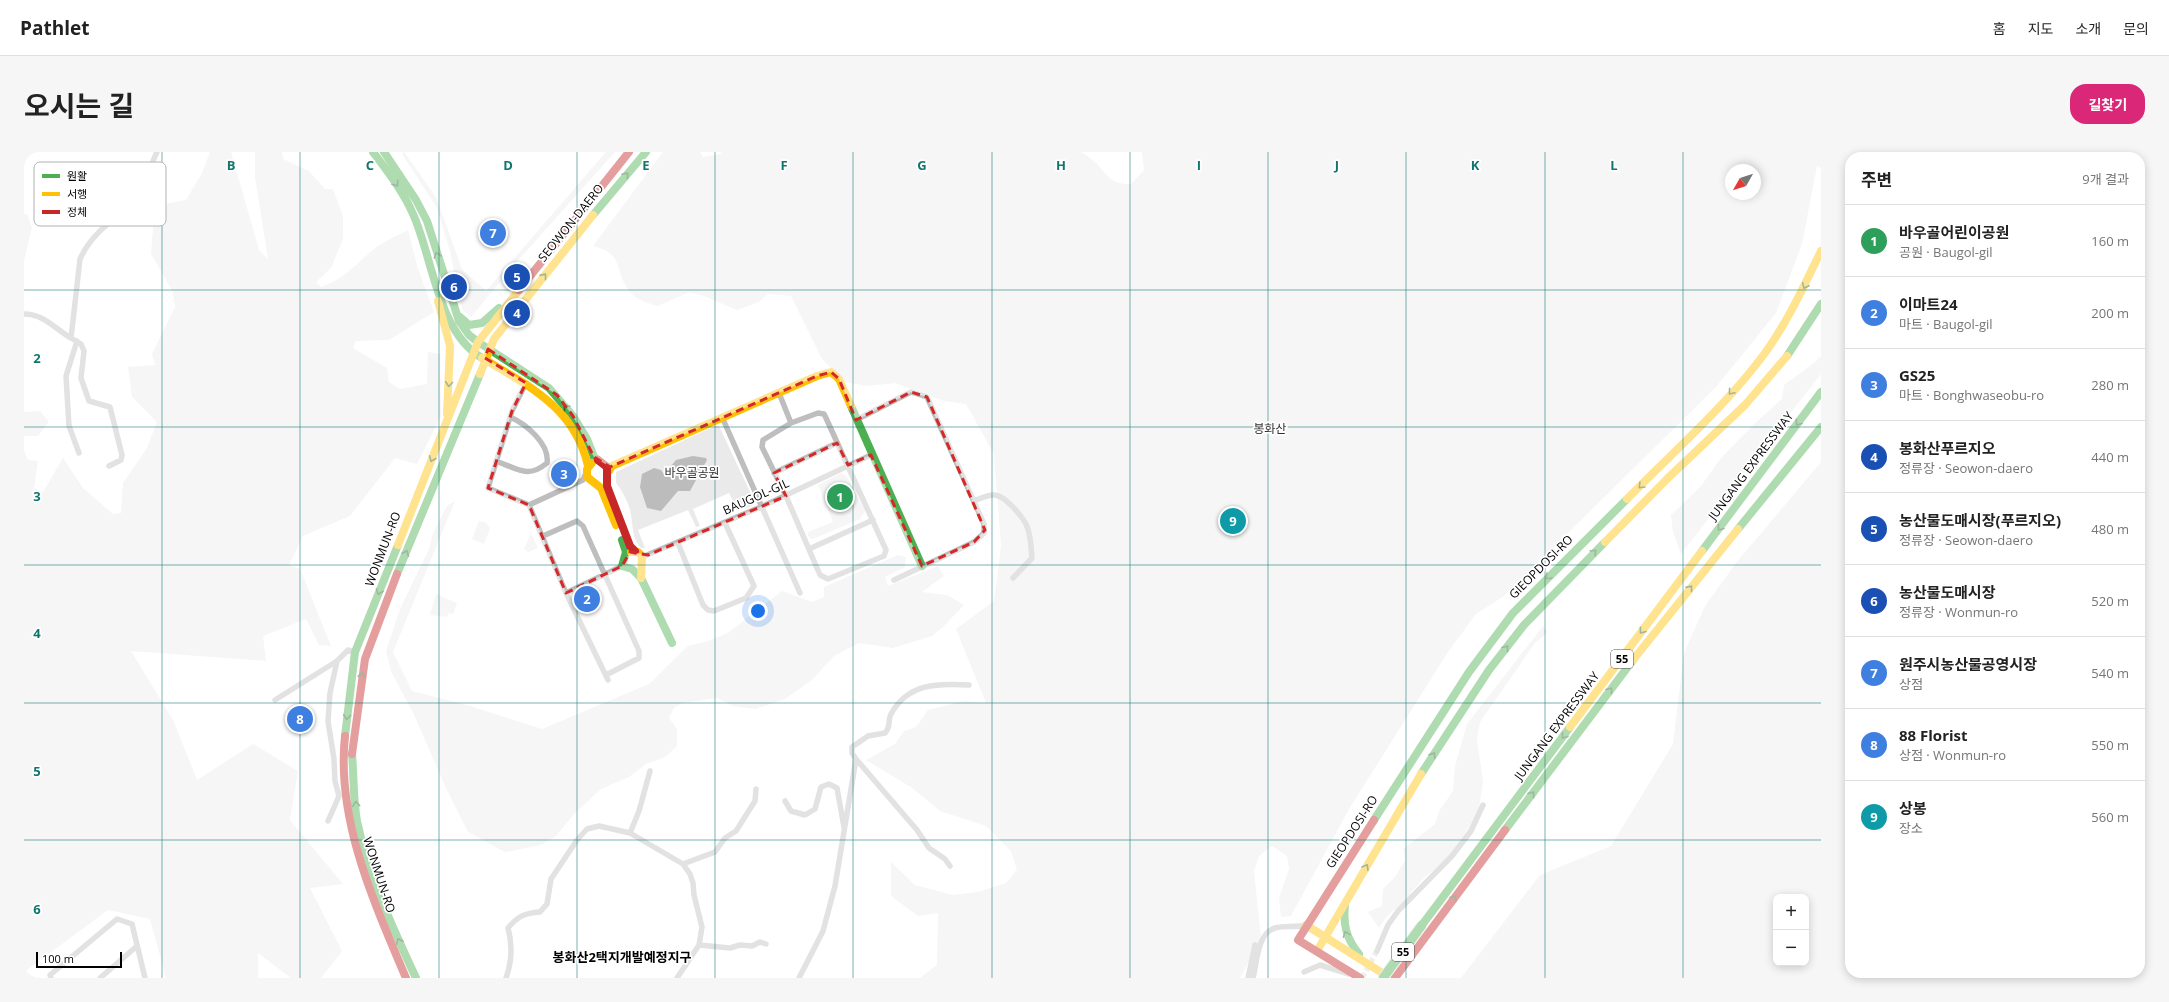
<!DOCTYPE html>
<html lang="ko">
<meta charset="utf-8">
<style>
:root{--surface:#fff;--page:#f6f6f6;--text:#222;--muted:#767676;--line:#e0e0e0;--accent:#db2777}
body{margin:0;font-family:"Open Sans","Noto Sans KR",sans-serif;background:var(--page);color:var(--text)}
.controls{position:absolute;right:12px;bottom:12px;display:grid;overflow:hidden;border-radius:8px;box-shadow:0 2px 10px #0003}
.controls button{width:36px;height:36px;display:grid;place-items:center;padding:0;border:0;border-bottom:1px solid var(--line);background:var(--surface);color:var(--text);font:20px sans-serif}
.compass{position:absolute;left:1701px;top:12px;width:36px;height:36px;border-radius:50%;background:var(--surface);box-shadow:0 2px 10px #0003;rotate:231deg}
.scale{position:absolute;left:12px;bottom:10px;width:86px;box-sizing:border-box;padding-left:4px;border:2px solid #000;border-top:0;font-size:11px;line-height:14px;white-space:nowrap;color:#000;-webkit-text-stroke:3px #fff;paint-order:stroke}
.you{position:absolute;left:734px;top:459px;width:14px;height:14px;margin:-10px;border:3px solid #fff;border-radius:50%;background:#1a73e8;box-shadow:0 0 0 6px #1a73e833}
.badge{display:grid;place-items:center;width:26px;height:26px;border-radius:50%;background:var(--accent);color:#fff;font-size:13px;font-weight:700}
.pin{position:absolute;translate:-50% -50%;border:2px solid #fff;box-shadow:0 1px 4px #0006}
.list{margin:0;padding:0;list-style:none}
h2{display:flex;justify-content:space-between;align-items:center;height:52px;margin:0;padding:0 16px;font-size:17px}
h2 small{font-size:13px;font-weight:400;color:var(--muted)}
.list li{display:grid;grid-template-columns:26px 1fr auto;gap:12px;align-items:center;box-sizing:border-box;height:72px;padding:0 16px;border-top:1px solid var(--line)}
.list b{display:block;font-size:15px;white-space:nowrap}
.list p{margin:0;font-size:13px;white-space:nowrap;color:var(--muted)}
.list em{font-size:13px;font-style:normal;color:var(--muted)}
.map{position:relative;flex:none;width:1797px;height:826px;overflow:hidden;border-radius:16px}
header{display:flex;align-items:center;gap:24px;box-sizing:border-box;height:56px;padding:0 20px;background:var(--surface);border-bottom:1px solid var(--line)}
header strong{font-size:19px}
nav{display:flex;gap:22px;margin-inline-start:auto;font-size:14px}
.intro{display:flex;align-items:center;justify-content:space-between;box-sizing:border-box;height:96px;padding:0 24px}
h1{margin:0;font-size:28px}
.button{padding:10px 18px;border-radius:16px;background:var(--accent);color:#fff;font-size:14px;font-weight:700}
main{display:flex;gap:24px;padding:0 24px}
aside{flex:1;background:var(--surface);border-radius:16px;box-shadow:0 2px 10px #0003}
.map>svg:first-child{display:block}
</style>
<header>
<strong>Pathlet</strong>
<nav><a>홈</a><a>지도</a><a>소개</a><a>문의</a></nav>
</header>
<div class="intro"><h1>오시는 길</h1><a class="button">길찾기</a></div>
<main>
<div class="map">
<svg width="1797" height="826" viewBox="0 0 1797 826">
<rect width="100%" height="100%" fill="#fff"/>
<!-- green -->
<path fill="#eaeaea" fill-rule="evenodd" d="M 186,0 L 207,0 L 235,98 L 244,107 L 231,25 L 231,0 L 258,0 L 259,7 L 285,19 L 301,37 L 309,37 L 319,64 L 319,87 L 307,116 L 292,130 L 297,135 C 320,127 331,113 349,98 C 358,90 373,84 384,78 L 394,117 L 410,160 L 365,188 L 332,189 L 329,196 L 363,216 L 365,230 L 376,237 L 403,232 L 404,200 L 416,202 L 417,264 L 393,312 L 371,306 L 326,364 L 279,384 L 265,413 L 276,417 L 307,494 L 295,493 L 282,467 L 239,484 L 242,509 L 107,499 L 149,568 L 173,628 L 229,592 L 274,619 L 266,668 L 319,732 L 286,736 L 318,799 L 297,826 L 267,826 L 234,801 L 234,826 L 142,826 L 126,767 L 84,758 L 0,820 L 0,299 L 4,308 L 14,309 L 10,336 L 19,340 L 39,306 L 59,336 L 89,362 L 97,361 L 99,331 L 123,296 L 133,270 L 108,245 L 104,215 L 131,213 L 128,202 L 151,155 L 149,140 L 127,102 L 129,76 L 125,55 L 162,48 L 178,21 Z
M 380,0 L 412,45 L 438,117 L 462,139 L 582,0 L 591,0 L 490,113 L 447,165 L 439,158 L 435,143 L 426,99 L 413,56 L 378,2 Z
M 639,0 L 676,0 L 679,5 L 697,2 L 697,0 L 1057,0 C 1063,4 1070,8 1074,13 C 1086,27 1088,32 1107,32 L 1120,18 L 1118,0 L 1797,0 L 1797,16 L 1793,14 L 1778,92 L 1752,161 L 1692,235 L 1480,444 L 1452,462 L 1424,500 L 1325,657 L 1267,764 L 1257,765 L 1255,746 L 1265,717 L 1263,704 L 1248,694 L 1235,704 L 1230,719 L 1237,787 L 1216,826 L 896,826 L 913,813 L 914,761 L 894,764 L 867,744 L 867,710 L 891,733 L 929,743 L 954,740 L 982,731 L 993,718 L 987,699 L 962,674 L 916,659 L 887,635 L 842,608 L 871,592 L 880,579 L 892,575 L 904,558 L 940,549 L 962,551 L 932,477 L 970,449 L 977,394 L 970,302 L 942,252 L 920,249 L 871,231 L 844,234 L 819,230 L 797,205 L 767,144 L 744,142 L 735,150 L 713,158 L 680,144 L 666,140 L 633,154 C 625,151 614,149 608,142 C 588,120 603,102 569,94 ZM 1707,18 L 1731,18 L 1731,42 L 1707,42 Z
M 0,62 L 3,62 L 8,75 L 0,109 Z
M 1797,204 L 1797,222 L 1657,402 L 1649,380 L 1647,363 L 1677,334 L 1697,306 L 1730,272 L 1758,247 L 1760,233 L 1790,211 Z
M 16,259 L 25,270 L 14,284 L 0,284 L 0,260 Z
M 691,274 L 695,274 L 728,344 L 728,354 L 714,359 L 705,341 L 669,357 L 676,374 L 672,375 L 664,358 L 614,378 L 621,396 L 617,396 C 608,387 609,374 607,363 C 606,353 598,338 592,331 L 592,320 Z
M 1797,310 L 1797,826 L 1437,826 L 1516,723 L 1587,694 L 1649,592 L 1660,501 L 1681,454 L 1712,411 ZM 1752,745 L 1782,745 L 1782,811 L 1752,811 Z
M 817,321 L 823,325 L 841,359 L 836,367 L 789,387 L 786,386 L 783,382 L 784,380 L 809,370 L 794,333 Z
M 431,349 L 369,500 L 388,539 L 446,554 L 518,577 L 625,532 L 664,494 L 684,489 L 704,481 L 758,439 L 788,450 L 800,445 L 800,435 L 874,403 L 882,405 L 881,415 L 861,425 L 864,434 L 914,414 L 920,424 L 898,440 L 923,443 L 940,453 L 920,474 L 908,484 L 869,496 L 835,491 L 810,504 L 788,528 L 761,547 L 732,557 L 709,554 L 693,546 L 658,551 L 650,556 L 645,566 L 653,577 L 653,594 L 641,605 L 622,612 L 605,625 L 577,637 L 551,661 L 532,684 L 517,693 L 481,700 L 444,680 L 422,636 L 390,563 L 367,519 L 362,499 L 376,457 L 405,397 L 409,381 L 423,354 Z
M 455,369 L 461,370 L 466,376 L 460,392 L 448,387 Z
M 507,381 L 514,396 L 504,400 L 500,397 Z
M 412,442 L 433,451 L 429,462 L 424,461 L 423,465 L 406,463 Z
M 1519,474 L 1524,480 L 1511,491 L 1456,570 L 1453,587 L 1459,630 L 1454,663 L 1421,710 L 1402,724 L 1387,740 L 1381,752 C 1368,757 1362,764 1355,776 L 1344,760 L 1358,754 L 1359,737 L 1371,725 L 1381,708 L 1379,697 L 1411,672 L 1415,659 L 1429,639 L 1431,614 L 1443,572 Z"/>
<!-- water -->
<path fill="#bcbcbc" d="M 669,304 L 682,306 L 683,308 L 666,339 L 654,339 L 637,359 L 623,356 L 616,335 L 618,322 L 630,316 L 637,318 L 642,325 L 645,324 L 647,314 L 652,308 Z"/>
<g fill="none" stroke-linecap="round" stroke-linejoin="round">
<!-- street-tunnel -->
<path stroke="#d9d9d9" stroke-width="5.5" stroke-dasharray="5.5 3" stroke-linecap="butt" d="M 1338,826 L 1353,799"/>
<!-- street -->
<path stroke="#bebebe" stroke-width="5.5" d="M 0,162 C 20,162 31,177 47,186
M 53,189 L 42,224 L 45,274 L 55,301
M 502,231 L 488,259 L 464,336 L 505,353 L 542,441 L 584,528
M 755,241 L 767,271
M 794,261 L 800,262 L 802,266 L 862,398 L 860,404 L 804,427 L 796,423 L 762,344 L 738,295 L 739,288 L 767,271 Z
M 698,265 L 776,441
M 832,268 L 887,240 L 903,245 L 960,372 L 960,381 L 950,390 L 870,428
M 472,309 C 494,317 504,327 523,311 C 526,292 502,272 486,265
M 85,314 L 97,308 L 98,303 L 86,255 L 65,249 L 57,226 L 60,199 L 57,192 L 47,186 L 56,107 C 71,74 103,60 126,36 L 129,9 L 133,0
M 750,321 L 813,291
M 950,349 C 956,347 964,342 971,343 C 981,344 997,363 1002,372 C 1007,382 1007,396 1008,406 L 989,426
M 505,353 L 559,328 L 562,321
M 519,384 L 553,369 L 559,374 L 615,499 L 615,506 L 582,523
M 654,391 L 679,453 L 684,458 L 690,459 L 722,446 L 730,434 L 701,371
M 785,397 L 849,368
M 623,403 L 739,354 L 847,303
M 542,441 L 598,414
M 251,548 L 313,509
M 761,649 L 767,659 L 781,663 L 791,657 L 797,635 L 805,632 L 813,636 L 820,675
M 304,669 L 315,644 L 311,629 L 310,607 L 304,569 L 306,541 L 313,509 L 324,498 L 331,500
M 606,681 L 615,659 L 626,619
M 659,712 L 691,700 L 701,686 L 712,679 L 731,649 L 732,637
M 926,714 L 921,707 L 905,696 L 893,678 L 832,607 L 828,601 L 828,595 L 844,584 L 861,581 C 868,573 863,569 867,562 C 884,531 914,531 945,533
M 675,793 L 706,796 L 716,793 L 728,794 L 736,790 L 742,792
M 1353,799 L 1364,773 L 1374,759 L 1428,704 L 1447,679 L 1459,653
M 1280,820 L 1296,813 L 1325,822
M 27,826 L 26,823 L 93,767 L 108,772 L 121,826
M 76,826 L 113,794
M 482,826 C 488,809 489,794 484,776 C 494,764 501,761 516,760 L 523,752 L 527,727 L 553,688 L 563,677 L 575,674 L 606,681 L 659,712 L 666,722 L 669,731 L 670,743 L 678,775 L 675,793 L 653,826
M 775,826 L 799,779 L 811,734 L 832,607
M 1224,826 L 1231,793
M 1229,826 C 1233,812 1233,781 1251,776 C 1261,773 1272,776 1282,773"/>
<!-- fast -->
<path stroke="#4caf50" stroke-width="8" d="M 349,0 C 364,20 379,39 389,62 C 409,106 413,179 458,206
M 360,0 L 392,48 L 403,69 L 435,169 L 445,183 L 454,190 L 525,236 L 549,264 L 563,287 L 570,305 L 574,308
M 569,63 L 622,0
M 436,165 L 445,173 L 458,171 L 475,156
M 1763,204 L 1797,152
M 827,254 L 898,414
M 1714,377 L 1797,275
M 598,388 L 602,400 L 598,414 L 608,417 L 617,426 L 648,491
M 1678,399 L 1797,240
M 373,422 L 456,222
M 321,584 L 331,500 L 374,393
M 328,602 C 330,624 329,647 333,669 C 345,726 368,774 392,826
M 1397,622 L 1465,518 L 1500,473 L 1581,390
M 1350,668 L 1445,520 L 1489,461 L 1603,347
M 1481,678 L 1609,508
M 1321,753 C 1319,773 1322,786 1335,802
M 1398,773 L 1546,575"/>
<!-- slow -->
<path stroke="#ffc107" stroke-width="8" d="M 414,149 L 426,194 L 423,262
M 458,206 C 505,234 551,256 564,314
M 456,222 L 470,187 L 569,63
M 568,311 L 563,317 L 563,325 L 577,336 L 592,373
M 585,319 L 588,314 L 793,224 L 807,220 L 815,227 L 827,254
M 1603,347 C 1649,300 1702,254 1741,201 C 1764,169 1780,134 1797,99
M 1581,390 L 1644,326 L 1721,253 L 1763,204
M 374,393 L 454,190 L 495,138
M 607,400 L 614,400 L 618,404 L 617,426
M 1609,508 L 1714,377
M 1546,575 L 1678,399
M 1282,773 L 1366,826
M 1293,799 L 1397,622"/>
<!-- jam -->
<path stroke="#c62828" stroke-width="8" d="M 495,138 L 605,0
M 574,308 L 583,315 L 583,334 L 606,394 L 611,399
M 321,584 C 312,668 350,750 382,826
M 328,602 L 341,507 L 373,422
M 1336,826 L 1274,788 L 1350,668
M 1371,826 L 1481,678"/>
<defs>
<path id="fast-bridge" d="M 1359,826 L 1398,773"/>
</defs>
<!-- fast-bridge casing -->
<use href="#fast-bridge" stroke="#dbdbdb" stroke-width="11" stroke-linecap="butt"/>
<!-- fast-bridge -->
<use href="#fast-bridge" stroke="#4caf50" stroke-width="9"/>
</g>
<!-- one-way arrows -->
<defs><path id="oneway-chevron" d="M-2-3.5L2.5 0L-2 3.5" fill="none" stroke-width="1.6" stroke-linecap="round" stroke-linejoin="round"/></defs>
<g stroke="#2a602c">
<use href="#oneway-chevron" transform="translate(602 23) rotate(-50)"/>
<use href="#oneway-chevron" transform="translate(372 32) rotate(56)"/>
<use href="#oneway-chevron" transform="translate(413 103) rotate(-108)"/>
<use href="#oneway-chevron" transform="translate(520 124) rotate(-51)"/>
<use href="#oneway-chevron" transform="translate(1781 134) rotate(115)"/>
<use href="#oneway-chevron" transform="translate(425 232) rotate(94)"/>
<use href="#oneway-chevron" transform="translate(1707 240) rotate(130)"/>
<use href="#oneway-chevron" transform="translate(542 255) rotate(-129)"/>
<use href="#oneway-chevron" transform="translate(1774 271) rotate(127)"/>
<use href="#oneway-chevron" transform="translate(408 307) rotate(113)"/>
<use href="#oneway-chevron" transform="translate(1617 334) rotate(135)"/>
<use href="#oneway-chevron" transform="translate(1696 376) rotate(127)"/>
<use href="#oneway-chevron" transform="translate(1570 400) rotate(-45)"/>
<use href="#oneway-chevron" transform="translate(382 401) rotate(-67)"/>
<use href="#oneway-chevron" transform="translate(1524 425) rotate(135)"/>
<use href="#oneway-chevron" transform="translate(1666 436) rotate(-51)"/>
<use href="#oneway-chevron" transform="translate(355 440) rotate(111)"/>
<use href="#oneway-chevron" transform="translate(1618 479) rotate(127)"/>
<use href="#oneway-chevron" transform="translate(1482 496) rotate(-52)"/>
<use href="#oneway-chevron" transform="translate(338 523) rotate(-81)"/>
<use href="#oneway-chevron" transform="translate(1586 538) rotate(-53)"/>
<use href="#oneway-chevron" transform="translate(323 565) rotate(95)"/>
<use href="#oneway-chevron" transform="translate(1540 584) rotate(127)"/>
<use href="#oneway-chevron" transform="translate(1409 603) rotate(-58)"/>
<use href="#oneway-chevron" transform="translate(1508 642) rotate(-53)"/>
<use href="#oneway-chevron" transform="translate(332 652) rotate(-96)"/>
<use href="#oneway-chevron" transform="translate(1342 715) rotate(-59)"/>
<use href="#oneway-chevron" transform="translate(1430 746) rotate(-53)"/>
<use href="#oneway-chevron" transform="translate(1322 782) rotate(-111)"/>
<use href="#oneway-chevron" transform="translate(375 789) rotate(-115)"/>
</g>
<!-- marked area -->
<path d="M0 0H1797V826H0ZM 464,197 L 533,243 L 549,264 L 570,305 L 586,315 L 793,224 L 807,220 L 815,227 L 832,268 L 887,240 L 903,245 L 961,378 L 950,390 L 898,414 L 847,303 L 824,313 L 813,291 L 750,321 L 762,344 L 624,403 L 606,400 L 598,414 L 542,441 L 505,353 L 464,336 L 488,259 L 502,231 L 461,206 Z" fill="#fff" fill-opacity=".55" fill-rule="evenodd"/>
<path fill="none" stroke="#d62828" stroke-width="3" stroke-dasharray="8 5" stroke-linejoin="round" d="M 464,197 L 533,243 L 549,264 L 570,305 L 586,315 L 793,224 L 807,220 L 815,227 L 832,268 L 887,240 L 903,245 L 961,378 L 950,390 L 898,414 L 847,303 L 824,313 L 813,291 L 750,321 L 762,344 L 624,403 L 606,400 L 598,414 L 542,441 L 505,353 L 464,336 L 488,259 L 502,231 L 461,206 Z"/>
<!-- grid -->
<path fill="none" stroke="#0f766e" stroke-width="1" stroke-opacity="0.55" d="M 138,0 L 138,826M 276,0 L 276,826M 415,0 L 415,826M 553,0 L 553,826M 691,0 L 691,826M 829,0 L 829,826M 968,0 L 968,826M 1106,0 L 1106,826M 1244,0 L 1244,826M 1382,0 L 1382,826M 1521,0 L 1521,826M 1659,0 L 1659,826M 0,138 L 1797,138M 0,275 L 1797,275M 0,413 L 1797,413M 0,551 L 1797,551M 0,688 L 1797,688"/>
<g text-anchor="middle" stroke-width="3.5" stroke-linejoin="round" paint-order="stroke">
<!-- shield labels -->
<g fill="#fff" stroke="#4c4c4c" stroke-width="1">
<rect x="1587" y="498" width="22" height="18" rx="3"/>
<rect x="1368" y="791" width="22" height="18" rx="3"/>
</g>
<g font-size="11" font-weight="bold" fill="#000">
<text x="1598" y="511">55</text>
<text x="1379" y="804">55</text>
</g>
<!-- street labels -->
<g font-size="12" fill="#000" stroke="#fff">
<text transform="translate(547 71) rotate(-51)" y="4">SEOWON-DAERO</text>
<text transform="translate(1727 314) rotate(-53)" y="4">JUNGANG EXPRESSWAY</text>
<text transform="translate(732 345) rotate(-24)" y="4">BAUGOL-GIL</text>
<text transform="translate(359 397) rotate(-69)" y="4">WONMUN-RO</text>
<text transform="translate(1517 415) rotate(-45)" y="4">GIEOPDOSI-RO</text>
<text transform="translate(1533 574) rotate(-53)" y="4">JUNGANG EXPRESSWAY</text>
<text transform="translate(1328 680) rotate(-57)" y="4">GIEOPDOSI-RO</text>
<text transform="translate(355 723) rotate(72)" y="4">WONMUN-RO</text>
</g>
<!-- park labels -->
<g font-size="12" fill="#303030" stroke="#fff">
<text x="1246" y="281">봉화산</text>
<text x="668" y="325">바우골공원</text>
</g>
<!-- neighbourhood labels -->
<g font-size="13" font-weight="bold" fill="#000" stroke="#fff">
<text x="598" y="810">봉화산2택지개발예정지구</text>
</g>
</g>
<!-- legend -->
<rect x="10" y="10" width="132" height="64" rx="6" fill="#fff" stroke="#b2b2b2" stroke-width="1"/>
<rect x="18" y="22" width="18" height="4" fill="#4caf50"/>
<rect x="18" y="40" width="18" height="4" fill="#ffc107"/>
<rect x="18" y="58" width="18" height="4" fill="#c62828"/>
<g font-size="11" fill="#000">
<text x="43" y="28">원활</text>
<text x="43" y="46">서행</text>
<text x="43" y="64">정체</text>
</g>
<g font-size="13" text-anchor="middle" font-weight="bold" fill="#0f766e" stroke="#fff" stroke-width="3.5" stroke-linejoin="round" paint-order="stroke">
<text x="207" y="18">B</text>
<text x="346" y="18">C</text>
<text x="484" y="18">D</text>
<text x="622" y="18">E</text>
<text x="760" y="18">F</text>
<text x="898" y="18">G</text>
<text x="1037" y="18">H</text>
<text x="1175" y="18">I</text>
<text x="1313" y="18">J</text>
<text x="1451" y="18">K</text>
<text x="1590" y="18">L</text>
<text x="13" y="211">2</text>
<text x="13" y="349">3</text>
<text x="13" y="486">4</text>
<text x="13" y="624">5</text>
<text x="13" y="762">6</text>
</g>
</svg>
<div class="controls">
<button>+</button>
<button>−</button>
</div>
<svg class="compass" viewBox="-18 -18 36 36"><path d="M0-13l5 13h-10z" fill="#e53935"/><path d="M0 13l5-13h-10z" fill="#767676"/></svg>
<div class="scale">100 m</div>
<div class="you"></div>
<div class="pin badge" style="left:816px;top:345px;background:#2e9e5b">1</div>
<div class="pin badge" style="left:563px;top:447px;background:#3f7fe0">2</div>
<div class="pin badge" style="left:540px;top:322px;background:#3f7fe0">3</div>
<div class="pin badge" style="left:493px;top:161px;background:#1a4fb4">4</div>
<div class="pin badge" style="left:493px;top:125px;background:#1a4fb4">5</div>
<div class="pin badge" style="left:430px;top:135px;background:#1a4fb4">6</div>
<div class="pin badge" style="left:469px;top:81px;background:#3f7fe0">7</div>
<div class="pin badge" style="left:276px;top:567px;background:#3f7fe0">8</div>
<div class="pin badge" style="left:1209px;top:369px;background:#0f9aa8">9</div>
</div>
<aside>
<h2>주변<small>9개 결과</small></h2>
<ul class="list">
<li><span class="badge" style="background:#2e9e5b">1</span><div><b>바우골어린이공원</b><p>공원 · Baugol-gil</p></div><em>160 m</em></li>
<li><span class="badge" style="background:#3f7fe0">2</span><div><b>이마트24</b><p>마트 · Baugol-gil</p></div><em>200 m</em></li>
<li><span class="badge" style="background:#3f7fe0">3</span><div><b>GS25</b><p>마트 · Bonghwaseobu-ro</p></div><em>280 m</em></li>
<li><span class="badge" style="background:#1a4fb4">4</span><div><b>봉화산푸르지오</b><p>정류장 · Seowon-daero</p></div><em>440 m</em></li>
<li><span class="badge" style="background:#1a4fb4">5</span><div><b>농산물도매시장(푸르지오)</b><p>정류장 · Seowon-daero</p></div><em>480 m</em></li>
<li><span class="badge" style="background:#1a4fb4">6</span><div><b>농산물도매시장</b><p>정류장 · Wonmun-ro</p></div><em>520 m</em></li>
<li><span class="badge" style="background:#3f7fe0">7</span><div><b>원주시농산물공영시장</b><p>상점</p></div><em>540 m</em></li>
<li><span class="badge" style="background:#3f7fe0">8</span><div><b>88 Florist</b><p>상점 · Wonmun-ro</p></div><em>550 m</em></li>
<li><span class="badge" style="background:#0f9aa8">9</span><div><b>상봉</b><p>장소</p></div><em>560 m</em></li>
</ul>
</aside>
</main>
